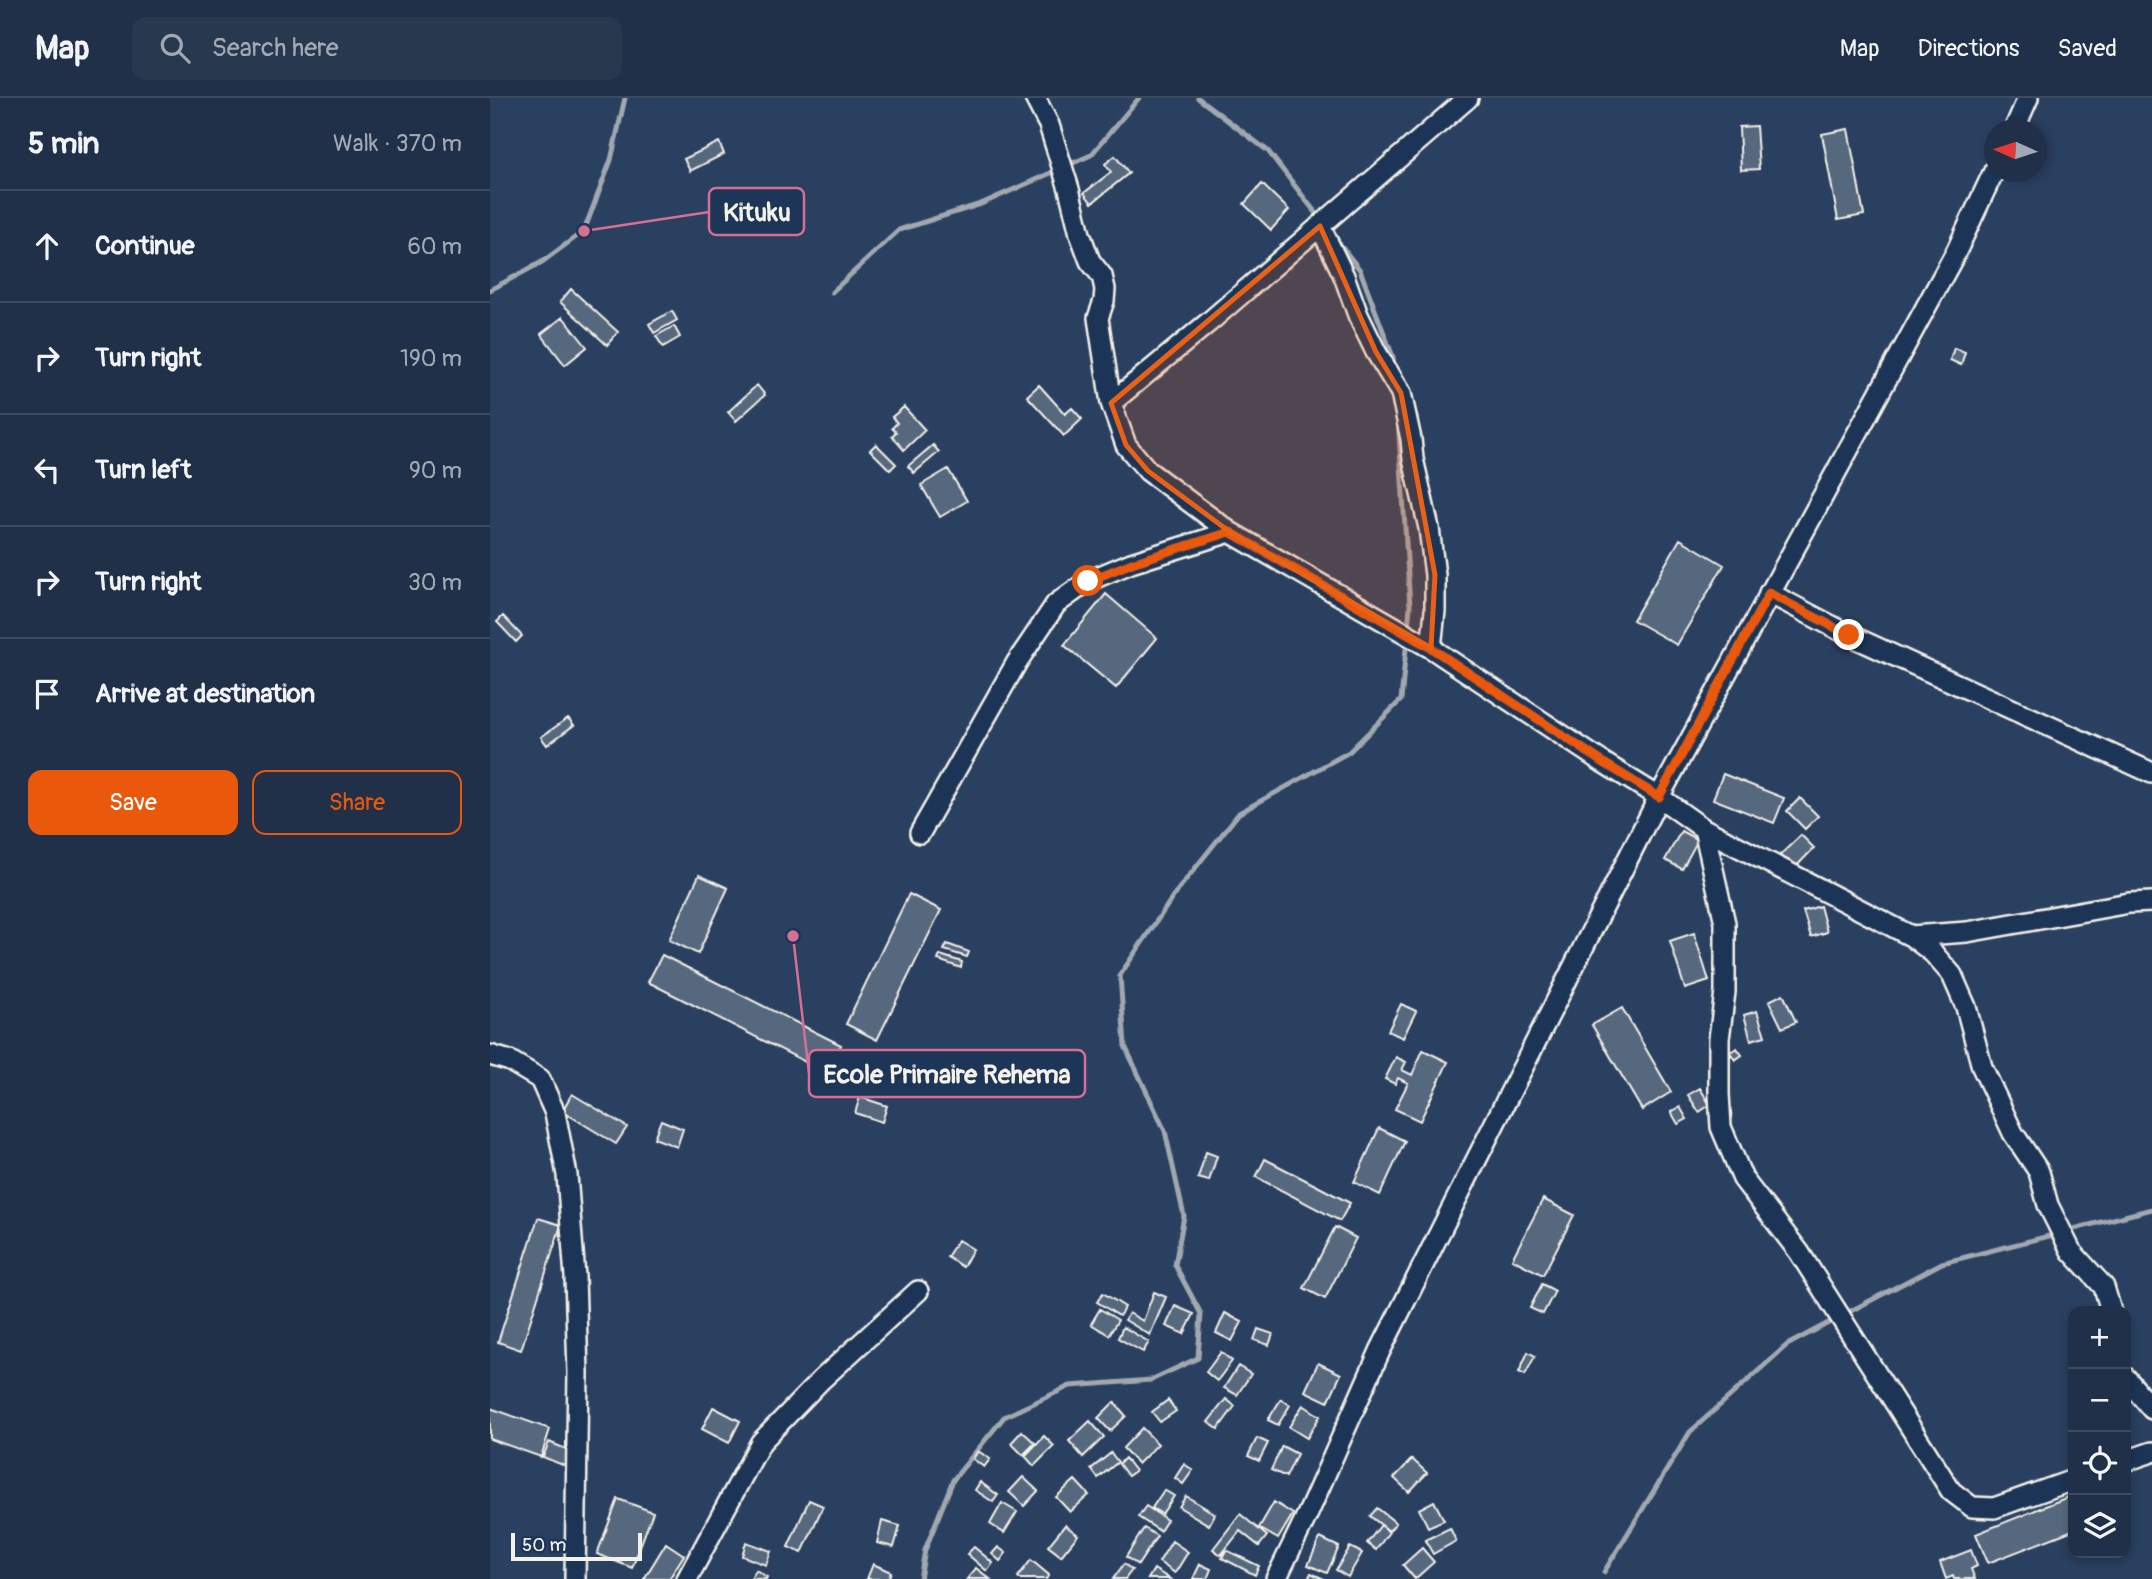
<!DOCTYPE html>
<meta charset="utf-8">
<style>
:root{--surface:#203048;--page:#28384f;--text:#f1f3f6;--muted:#a2a9b4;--line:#3d4b60;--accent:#ea580c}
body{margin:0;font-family:Pangolin,sans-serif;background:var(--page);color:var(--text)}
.controls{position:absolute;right:21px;bottom:21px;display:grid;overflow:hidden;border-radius:14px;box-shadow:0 4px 10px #0003}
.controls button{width:63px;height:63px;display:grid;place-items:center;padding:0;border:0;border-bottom:2px solid var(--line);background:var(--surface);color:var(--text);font:35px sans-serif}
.compass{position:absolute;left:1494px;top:21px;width:63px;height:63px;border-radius:50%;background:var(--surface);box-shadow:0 4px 10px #0003;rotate:273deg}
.scale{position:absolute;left:21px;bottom:18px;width:131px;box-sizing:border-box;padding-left:7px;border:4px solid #f4f1e8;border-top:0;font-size:19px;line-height:24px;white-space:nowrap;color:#f4f1e8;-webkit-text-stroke:5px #1d3557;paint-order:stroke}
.stop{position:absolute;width:21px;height:21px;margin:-16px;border:5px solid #ea580c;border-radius:50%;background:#fff}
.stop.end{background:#ea580c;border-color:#fff;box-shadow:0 2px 7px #0008}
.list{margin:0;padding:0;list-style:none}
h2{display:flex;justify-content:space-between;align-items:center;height:91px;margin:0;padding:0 28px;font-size:30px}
h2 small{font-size:23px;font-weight:400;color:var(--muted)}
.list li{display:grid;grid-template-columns:46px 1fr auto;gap:21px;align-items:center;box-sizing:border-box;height:112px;padding:0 28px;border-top:2px solid var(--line)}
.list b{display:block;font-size:26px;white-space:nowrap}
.list em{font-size:23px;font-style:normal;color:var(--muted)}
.actions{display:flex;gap:14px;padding:21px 28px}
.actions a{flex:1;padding:16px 0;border:2px solid var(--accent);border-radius:14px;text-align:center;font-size:24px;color:var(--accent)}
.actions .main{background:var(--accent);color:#fff}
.icon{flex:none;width:38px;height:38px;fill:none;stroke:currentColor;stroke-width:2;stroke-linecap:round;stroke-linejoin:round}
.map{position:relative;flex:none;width:1662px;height:1481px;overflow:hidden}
header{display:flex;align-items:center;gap:42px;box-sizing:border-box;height:98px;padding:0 35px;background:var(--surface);border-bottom:2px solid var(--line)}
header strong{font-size:33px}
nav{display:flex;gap:38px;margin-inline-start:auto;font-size:24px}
.search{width:490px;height:63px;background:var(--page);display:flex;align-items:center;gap:18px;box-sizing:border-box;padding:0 24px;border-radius:14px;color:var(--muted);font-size:26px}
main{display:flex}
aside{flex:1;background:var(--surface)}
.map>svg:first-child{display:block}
</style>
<header>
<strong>Map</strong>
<div class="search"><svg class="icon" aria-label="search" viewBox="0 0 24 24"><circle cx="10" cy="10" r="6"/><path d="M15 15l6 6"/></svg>Search here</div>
<nav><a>Map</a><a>Directions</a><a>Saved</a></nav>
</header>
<main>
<aside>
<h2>5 min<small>Walk · 370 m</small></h2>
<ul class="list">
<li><svg class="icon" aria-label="ahead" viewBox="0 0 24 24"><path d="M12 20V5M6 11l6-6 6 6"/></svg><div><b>Continue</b></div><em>60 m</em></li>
<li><svg class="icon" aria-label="right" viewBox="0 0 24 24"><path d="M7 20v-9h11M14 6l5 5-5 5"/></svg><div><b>Turn right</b></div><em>190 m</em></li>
<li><svg class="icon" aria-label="left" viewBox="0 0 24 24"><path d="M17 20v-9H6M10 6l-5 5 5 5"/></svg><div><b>Turn left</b></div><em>90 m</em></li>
<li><svg class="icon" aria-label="right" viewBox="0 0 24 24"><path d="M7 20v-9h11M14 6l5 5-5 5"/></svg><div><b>Turn right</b></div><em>30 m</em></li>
<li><svg class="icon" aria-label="arrive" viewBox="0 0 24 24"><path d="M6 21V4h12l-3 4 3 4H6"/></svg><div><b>Arrive at destination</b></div></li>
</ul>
<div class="actions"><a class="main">Save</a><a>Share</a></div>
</aside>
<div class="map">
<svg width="1662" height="1481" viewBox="0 0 1662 1481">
<rect width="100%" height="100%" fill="#2a4060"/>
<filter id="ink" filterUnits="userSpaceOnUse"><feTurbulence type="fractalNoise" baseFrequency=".0143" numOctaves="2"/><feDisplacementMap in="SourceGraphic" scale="14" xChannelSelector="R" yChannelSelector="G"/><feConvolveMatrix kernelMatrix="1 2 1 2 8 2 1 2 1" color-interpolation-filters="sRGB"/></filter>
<g filter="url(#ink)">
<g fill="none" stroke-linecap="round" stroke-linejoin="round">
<!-- stream -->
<path stroke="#a1a8b0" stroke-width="5" d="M 708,0 L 778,53 L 832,123
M 844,139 L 870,172 L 903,259 L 904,272
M 0,192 L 52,164 L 94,133 L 121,62 L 135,0
M 342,194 L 409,132 L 491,106 L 601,57 L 649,0
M 908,320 L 920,508 L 918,530
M 1576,1133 L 1662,1111
M 1355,1216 L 1452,1165 L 1567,1136
M 1114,1474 L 1200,1334 L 1297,1247 L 1346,1221
M 430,1481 L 435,1452 L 463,1382 L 514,1319 L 580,1288 L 661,1282 L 708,1260 L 711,1216 L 685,1167 L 694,1118 L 675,1033 L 635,948 L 630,877 L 687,793 L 749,715 L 859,654 L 911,602 L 917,540"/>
</g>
<!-- building -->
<path fill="#56677d" stroke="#f4f1e8" stroke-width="2" d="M 1266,28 L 1269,71 L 1251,72 L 1249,29 Z
M 1358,31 L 1374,117 L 1348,122 L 1332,36 Z
M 229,44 L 234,56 L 200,73 L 194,61 Z
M 625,58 L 639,75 L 602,105 L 594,95 L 621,74 L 615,66 Z
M 772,86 L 799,112 L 781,132 L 754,106 Z
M 81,191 L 128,234 L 117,247 L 70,204 Z
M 182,213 L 187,222 L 164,235 L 159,226 Z
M 73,219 L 97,249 L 75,267 L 51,236 Z
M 184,228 L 190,239 L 173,249 L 166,238 Z
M 1464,250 L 1475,254 L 1471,267 L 1460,262 Z
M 267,287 L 275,297 L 246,323 L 238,314 Z
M 549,287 L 575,316 L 582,310 L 592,321 L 574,338 L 537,298 Z
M 414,309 L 435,332 L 414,352 L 402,338 L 406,334 L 402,330 L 407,325 L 402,319 Z
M 386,346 L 406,366 L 400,372 L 380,352 Z
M 443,347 L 449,354 L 424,375 L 418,368 Z
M 458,371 L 477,403 L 450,419 L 431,387 Z
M 1190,441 L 1234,467 L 1187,547 L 1143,522 Z
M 616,496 L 667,540 L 626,590 L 574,547 Z
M 13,518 L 32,538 L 26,544 L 7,524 Z
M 78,620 L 84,627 L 57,647 L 51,639 Z
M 1233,676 L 1294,700 L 1284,725 L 1223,701 Z
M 1310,700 L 1328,718 L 1315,731 L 1297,713 Z
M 1191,733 L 1208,742 L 1192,771 L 1175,762 Z
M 1311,737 L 1324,750 L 1301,774 L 1287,760 Z
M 209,777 L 238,790 L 208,856 L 179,842 Z
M 419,796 L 451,812 L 387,942 L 356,926 Z
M 1330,808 L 1337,834 L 1321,839 L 1313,813 Z
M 1204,835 L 1219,883 L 1195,891 L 1180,843 Z
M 457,846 L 479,854 L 477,859 L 454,852 Z
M 172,857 L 351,947 L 337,975 L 158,884 Z
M 450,857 L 472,864 L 471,870 L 448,862 Z
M 1293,896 L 1306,924 L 1292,930 L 1279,903 Z
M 911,906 L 926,913 L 913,940 L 898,933 Z
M 1132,910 L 1181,994 L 1152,1012 L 1102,927 Z
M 1267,913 L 1275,938 L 1261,942 L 1254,917 Z
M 1247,950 L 1252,957 L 1245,962 L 1240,954 Z
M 933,952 L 958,964 L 930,1023 L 905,1011 L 918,985 L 908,980 L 905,986 L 895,981 L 906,959 L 916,964 L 912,972 L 922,977 Z
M 1210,990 L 1220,1007 L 1209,1014 L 1198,997 Z
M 82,996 L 137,1029 L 126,1046 L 72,1013 Z
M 370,999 L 397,1008 L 392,1024 L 365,1015 Z
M 1190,1009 L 1197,1021 L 1188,1026 L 1181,1014 Z
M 171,1022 L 193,1031 L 187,1049 L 164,1040 Z
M 889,1030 L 915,1043 L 890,1097 L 864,1084 Z
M 716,1054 L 727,1058 L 719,1083 L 708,1080 Z
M 775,1061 L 860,1105 L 850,1123 L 766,1079 Z
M 1053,1101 L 1084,1117 L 1053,1177 L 1022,1161 Z
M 48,1120 L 71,1127 L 31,1252 L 8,1244 Z
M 845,1129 L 866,1140 L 835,1201 L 814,1190 Z
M 468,1142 L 483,1151 L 473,1169 L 457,1159 Z
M 1052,1186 L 1065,1193 L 1053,1216 L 1040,1210 Z
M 664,1194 L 676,1199 L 660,1237 L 635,1222 L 639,1215 L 653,1223 Z
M 613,1195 L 635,1209 L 629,1218 L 607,1204 Z
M 685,1208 L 704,1216 L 694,1236 L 676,1228 Z
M 610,1211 L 628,1222 L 619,1237 L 601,1226 Z
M 735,1215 L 752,1224 L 742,1243 L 726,1235 Z
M 633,1229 L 659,1244 L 653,1254 L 628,1240 Z
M 768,1231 L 783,1236 L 779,1247 L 764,1242 Z
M 731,1254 L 742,1263 L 727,1283 L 716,1274 Z
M 1038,1254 L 1045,1258 L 1035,1277 L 1029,1274 Z
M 828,1265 L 851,1276 L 838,1304 L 815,1293 Z
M 748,1268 L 761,1276 L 747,1297 L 734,1290 Z
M 736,1301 L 745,1308 L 728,1331 L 718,1324 Z
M 791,1301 L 800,1307 L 788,1327 L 778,1322 Z
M 678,1302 L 686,1313 L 670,1324 L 662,1314 Z
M 624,1304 L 636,1318 L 620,1333 L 608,1320 Z
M 813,1307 L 830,1318 L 817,1340 L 799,1329 Z
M 223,1309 L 250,1323 L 239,1345 L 212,1331 Z
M 0,1310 L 60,1331 L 51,1359 L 0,1341 Z
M 600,1323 L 614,1339 L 593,1359 L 579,1343 Z
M 652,1330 L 668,1346 L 648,1366 L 633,1350 Z
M 532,1333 L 545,1345 L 533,1357 L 521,1345 Z
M 554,1338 L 564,1348 L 544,1368 L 535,1358 Z
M 767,1340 L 778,1345 L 769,1363 L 758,1358 Z
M 59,1344 L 81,1353 L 75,1368 L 53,1359 Z
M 792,1348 L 807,1356 L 796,1379 L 781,1372 Z
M 488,1353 L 500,1361 L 494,1369 L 483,1361 Z
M 621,1355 L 628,1364 L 608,1380 L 601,1371 Z
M 635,1360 L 645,1373 L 638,1378 L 629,1366 Z
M 922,1361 L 937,1375 L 919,1394 L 904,1380 Z
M 694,1366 L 703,1372 L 693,1386 L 685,1380 Z
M 533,1379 L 548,1393 L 534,1408 L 519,1394 Z
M 585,1382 L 599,1397 L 580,1414 L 566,1399 Z
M 490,1384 L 508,1397 L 503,1404 L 485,1392 Z
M 674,1392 L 684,1398 L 672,1416 L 662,1410 Z
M 1583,1397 L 1583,1432 L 1498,1465 L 1486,1436 Z
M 696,1398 L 725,1416 L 719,1427 L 689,1409 Z
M 128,1401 L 163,1414 L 142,1470 L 107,1456 Z
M 319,1402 L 333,1408 L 312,1455 L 298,1449 Z
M 944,1403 L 954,1422 L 938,1429 L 929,1411 Z
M 784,1404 L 803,1416 L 788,1441 L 769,1430 Z
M 512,1405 L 527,1414 L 514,1435 L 500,1426 Z
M 656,1408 L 677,1422 L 670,1433 L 648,1419 Z
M 887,1410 L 906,1425 L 899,1433 L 880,1418 Z
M 750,1416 L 777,1438 L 769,1448 L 750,1433 L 731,1457 L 723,1451 Z
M 392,1423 L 410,1428 L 404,1449 L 387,1445 Z
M 575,1427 L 588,1437 L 571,1458 L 558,1448 Z
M 891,1427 L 899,1434 L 886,1452 L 877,1445 Z
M 654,1430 L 667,1438 L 648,1467 L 636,1459 Z
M 960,1430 L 966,1443 L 943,1456 L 935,1442 Z
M 830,1440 L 849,1449 L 837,1475 L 818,1467 Z
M 682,1443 L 698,1454 L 685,1475 L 669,1464 Z
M 256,1444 L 281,1453 L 276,1467 L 252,1458 Z
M 176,1445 L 194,1457 L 179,1481 L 154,1481 Z
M 484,1449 L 503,1465 L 497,1473 L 477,1456 Z
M 508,1449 L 516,1455 L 510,1463 L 502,1456 Z
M 860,1449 L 872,1455 L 858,1479 L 846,1472 Z
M 932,1450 L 944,1464 L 925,1481 L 913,1467 Z
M 736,1452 L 769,1468 L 765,1477 L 732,1460 Z
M 1481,1452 L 1487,1468 L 1481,1471 L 1485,1481 L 1464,1481 L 1463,1478 L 1456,1481 L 1450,1464 Z
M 541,1462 L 559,1477 L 556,1481 L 530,1481 L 528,1479 Z
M 383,1466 L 401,1474 L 398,1481 L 377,1481 Z
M 634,1466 L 642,1472 L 635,1481 L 623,1481 Z
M 710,1466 L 721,1471 L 717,1481 L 703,1481 Z
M 486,1470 L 500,1481 L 477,1481 Z
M 664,1471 L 680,1481 L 658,1481 Z
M 266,1472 L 277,1479 L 276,1481 L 261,1481 Z
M 821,1475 L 834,1481 L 818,1481 Z"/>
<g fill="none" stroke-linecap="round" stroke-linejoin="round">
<defs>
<path id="minor" d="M 545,0 L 559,27 L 579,91 L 590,136 L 600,163 L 612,178 L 615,191 L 614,203 L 608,220 L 621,305 L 636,347 L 658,373 L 740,434
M 1524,32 L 1538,0
M 830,128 L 854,178 L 868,217 L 886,254 L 911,295 L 921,341 L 923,361 L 939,430 L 945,477 L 945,513 L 941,550
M 621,305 L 719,224 L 978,0
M 1279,495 L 1359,537 L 1662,675
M 1214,731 L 1235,825 L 1235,894 L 1229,941 L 1229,996 L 1231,1029 L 1253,1081 L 1309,1154 L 1461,1393 L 1482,1409 L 1504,1410 L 1583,1382
M 430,735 L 527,564 L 566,506 L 598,483 L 641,465 L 740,434 L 941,550 L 1114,665 L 1169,699 L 1214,731 L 1421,838 L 1477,834 L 1639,805 L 1662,804
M 1421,838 L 1443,855 L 1462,877 L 1476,909 L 1492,969 L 1523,1035 L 1549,1074 L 1558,1107 L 1581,1153 L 1614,1189 L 1621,1213
M 0,957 L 20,963 L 50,981 L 65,1015 L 77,1077 L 85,1179 L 88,1275 L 85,1481
M 1636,1280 L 1662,1311
M 1636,1363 L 1662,1354
M 197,1481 L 271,1344 L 331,1282 L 428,1193
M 786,1481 L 819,1413 L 890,1253 L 1169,699 L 1466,154 L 1504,73"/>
</defs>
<!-- minor casing -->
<use href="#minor" stroke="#f4f1e8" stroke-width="24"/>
<!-- minor -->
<use href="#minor" stroke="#1d3557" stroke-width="19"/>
</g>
</g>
<g fill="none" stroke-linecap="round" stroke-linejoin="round" filter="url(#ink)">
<!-- route -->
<path stroke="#ea580c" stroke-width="9" d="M 598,483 L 642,465 L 740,434 L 941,550 L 1114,665 L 1169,699 L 1279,495 L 1359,537"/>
</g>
<!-- marked area -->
<path fill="#e96117" fill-opacity="0.2" stroke="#e96117" stroke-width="5" stroke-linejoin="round" d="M 830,128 L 886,254 L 911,295 L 945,477 L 941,550 L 740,434 L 658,373 L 636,347 L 621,305 Z"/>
<!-- callouts -->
<path fill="none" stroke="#d66f93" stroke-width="2.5" d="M94 133L219 114M303 838L319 975"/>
<g fill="#d66f93" stroke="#1d3557" stroke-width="2.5">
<circle cx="94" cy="133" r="7"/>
<circle cx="303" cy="838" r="7"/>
</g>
<g fill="#1d3557" stroke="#d66f93" stroke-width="2.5">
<rect x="219" y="90" width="95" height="47" rx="7"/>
<rect x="319" y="952" width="276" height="47" rx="7"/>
</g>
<g font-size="26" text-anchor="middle" font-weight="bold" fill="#f4f1e8">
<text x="267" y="123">Kituku</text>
<text x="457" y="985">Ecole Primaire Rehema</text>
</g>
</svg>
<div class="controls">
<button>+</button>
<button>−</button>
<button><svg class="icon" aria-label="locate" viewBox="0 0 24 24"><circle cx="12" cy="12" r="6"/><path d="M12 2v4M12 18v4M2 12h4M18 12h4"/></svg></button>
<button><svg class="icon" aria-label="layers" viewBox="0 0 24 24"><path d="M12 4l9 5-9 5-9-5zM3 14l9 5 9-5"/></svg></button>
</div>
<svg class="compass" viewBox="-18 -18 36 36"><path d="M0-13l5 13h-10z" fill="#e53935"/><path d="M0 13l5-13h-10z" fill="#a2a9b4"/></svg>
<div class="scale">50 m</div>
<div class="stop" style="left:598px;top:483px"></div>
<div class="stop end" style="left:1359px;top:537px"></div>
</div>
</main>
